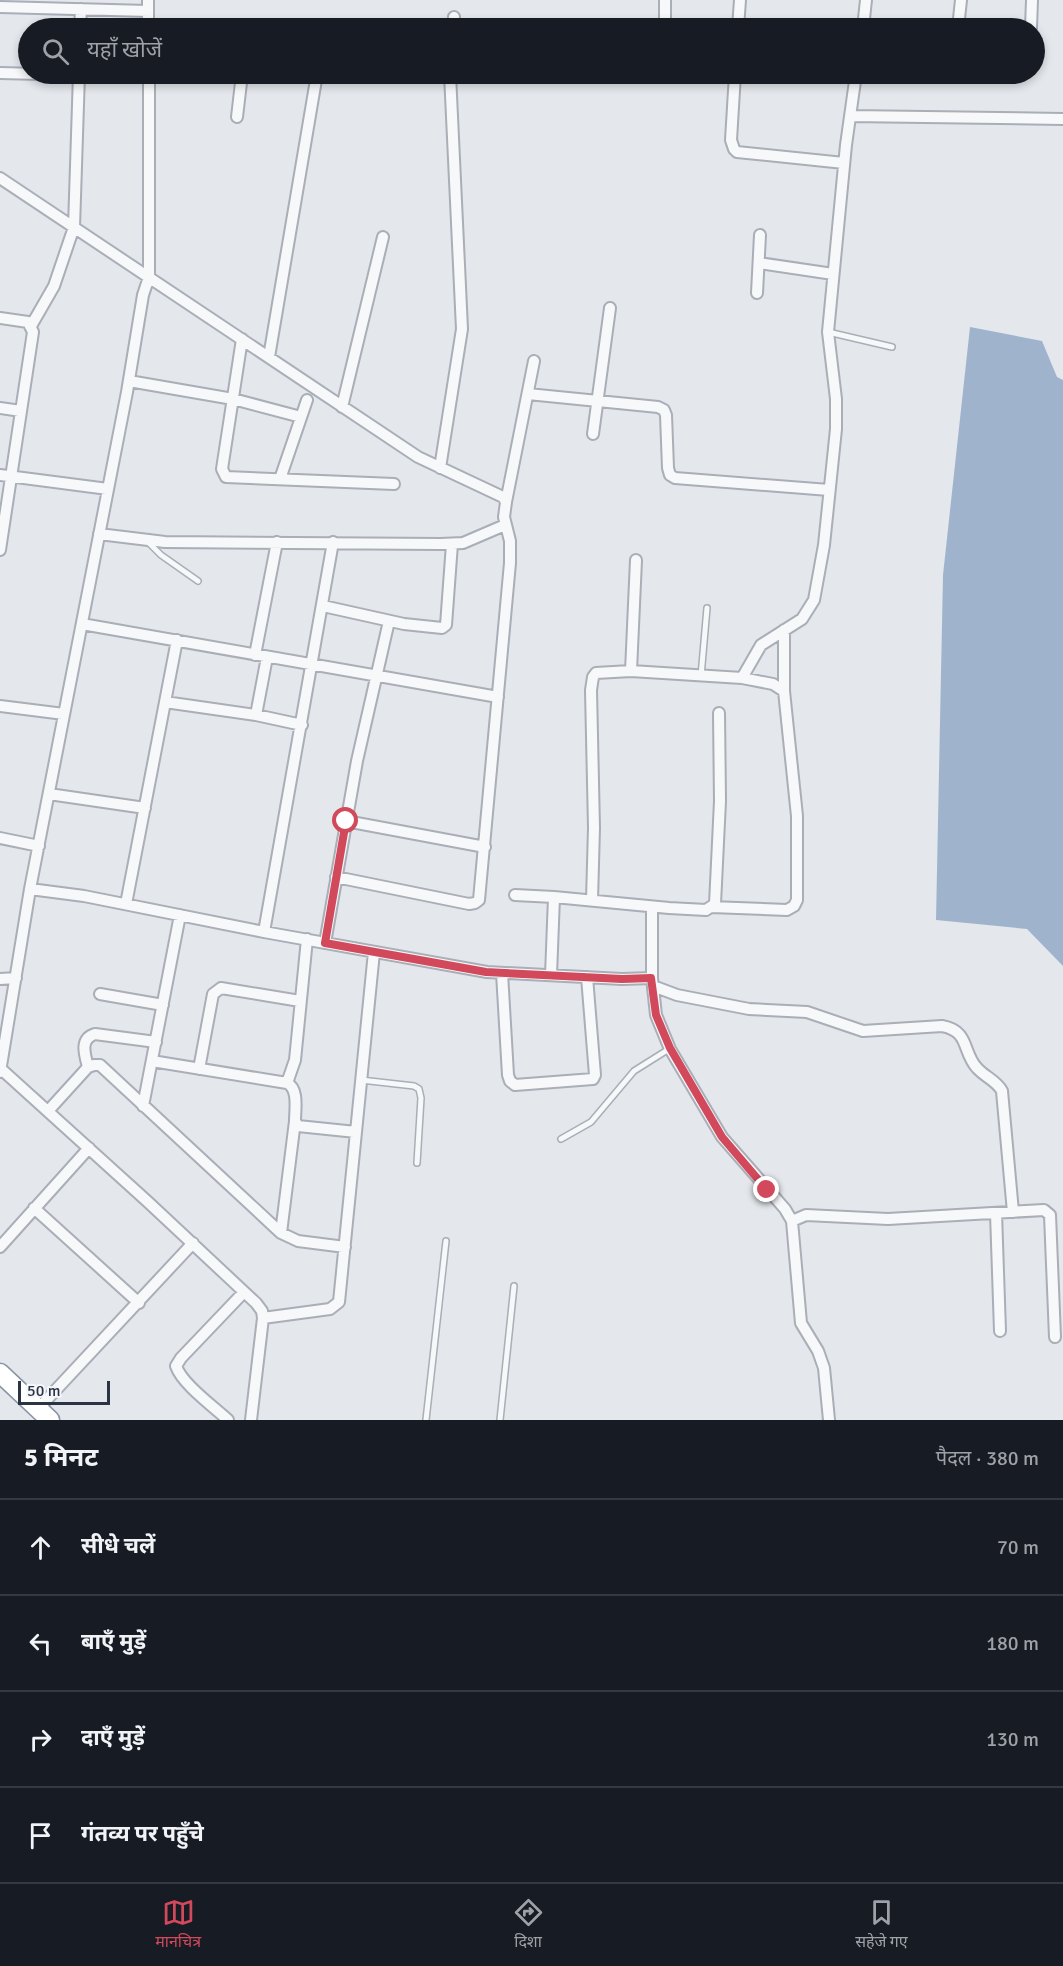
<!DOCTYPE html>
<html lang="hi">
<meta charset="utf-8">
<style>
:root{--surface:#171b24;--page:#20242c;--text:#f1f3f6;--muted:#9ea1a6;--line:#363941;--accent:#d1495b}
body{margin:0;font-family:Signika,"Noto Sans Devanagari",sans-serif;background:var(--page);color:var(--text)}
.scale{position:absolute;left:18px;bottom:15px;width:92px;box-sizing:border-box;padding-left:6px;border:3px solid #2b3445;border-top:0;font-size:16px;line-height:21px;white-space:nowrap;color:#2b3445;-webkit-text-stroke:4px #f4f6f9;paint-order:stroke}
.stop{position:absolute;width:18px;height:18px;margin:-14px;border:4px solid #d1495b;border-radius:50%;background:#fff}
.stop.end{background:#d1495b;border-color:#fff;box-shadow:0 2px 6px #0008}
.list{margin:0;padding:0;list-style:none}
h2{display:flex;justify-content:space-between;align-items:center;height:78px;margin:0;padding:0 24px;font-size:26px}
h2 small{font-size:20px;font-weight:400;color:var(--muted)}
.list li{display:grid;grid-template-columns:39px 1fr auto;gap:18px;align-items:center;box-sizing:border-box;height:96px;padding:0 24px;border-top:2px solid var(--line)}
.list b{display:block;font-size:22px;white-space:nowrap}
.list em{font-size:20px;font-style:normal;color:var(--muted)}
.icon{flex:none;width:33px;height:33px;fill:none;stroke:currentColor;stroke-width:2;stroke-linecap:round;stroke-linejoin:round}
.map{position:relative;flex:none;width:1063px;height:1420px;overflow:hidden}
.search{position:absolute;background:var(--surface);box-shadow:0 3px 9px #0003;left:18px;right:18px;top:18px;height:66px;display:flex;align-items:center;gap:15px;box-sizing:border-box;padding:0 21px;border-radius:33px;color:var(--muted);font-size:22px}
.sheet{height:462px;background:var(--surface)}
nav{display:flex;justify-content:space-around;align-items:center;box-sizing:border-box;height:84px;border-top:2px solid var(--line);background:var(--surface);font-size:16px;color:var(--muted)}
nav a{display:grid;justify-items:center;gap:3px}
nav .on{color:var(--accent)}
.map>svg:first-child{display:block}
</style>
<div class="map">
<svg width="1063" height="1420" viewBox="0 0 1063 1420">
<rect width="100%" height="100%" fill="#e4e7ec"/>
<!-- water -->
<path fill="#9fb4cc" d="M 970,327 L 1042,341 L 1057,377 L 1063,380 L 1063,966 L 1027,929 L 936,920 L 943,575 Z"/>
<g fill="none" stroke-linecap="round" stroke-linejoin="round">
<defs>
<path id="service" d="M 828,332 L 892,347
M 147,541 L 161,555 L 198,581
M 701,676 L 707,608
M 361,1080 L 414,1086 L 419,1089 L 421,1098 L 417,1163
M 561,1139 L 591,1122 L 634,1071 L 669,1049
M 426,1420 L 446,1241
M 500,1420 L 514,1286"/>
<path id="minor" d="M 148,0 L 148,28
M 665,0 L 665,28
M 0,7 L 148,11
M 80,28 L 81,9
M 325,28 L 325,26
M 453,28 L 454,17
M 738,28 L 740,0
M 863,28 L 866,0
M 958,28 L 961,0
M 1031,28 L 1032,0
M 0,73 L 79,75
M 735,74 L 731,140 L 734,149 L 737,152 L 844,163
M 850,116 L 1063,119
M 237,117 L 242,74
M 0,178 L 418,457 L 503,497 L 506,502 L 504,517 L 510,541 L 510,563 L 479,900 L 475,903 L 469,904 L 336,877
M 759,263 L 833,274
M 757,293 L 760,235
M 0,318 L 28,322 L 33,332 L 0,550
M 31,326 L 54,286 L 74,227 L 79,74
M 242,339 L 222,469 L 226,477 L 394,484
M 269,357 L 317,74
M 129,381 L 233,399 L 301,417
M 528,394 L 658,407 L 664,410 L 666,415 L 668,468 L 670,475 L 675,478 L 829,490
M 342,407 L 383,237
M 0,408 L 21,411
M 593,434 L 610,308
M 440,468 L 462,329 L 450,74
M 0,475 L 108,489
M 280,479 L 307,400
M 506,502 L 534,361
M 99,534 L 165,542 L 441,544 L 463,543 L 505,525
M 323,606 L 404,624 L 442,628 L 446,625 L 452,544
M 82,624 L 498,697
M 255,655 L 277,542
M 631,671 L 636,560
M 742,678 L 773,684 L 784,691
M 165,702 L 256,715 L 302,725
M 0,706 L 64,714
M 256,715 L 267,657
M 49,794 L 145,808
M 346,821 L 485,847
M 0,838 L 39,846
M 30,889 L 84,896 L 264,932 L 487,972 L 622,979 L 652,978
M 515,895 L 554,897
M 592,900 L 594,828 L 591,690 L 593,677 L 596,673 L 631,671 L 742,678 L 761,645 L 802,619 L 814,600 L 824,545 L 836,429 L 836,399 L 828,332 L 846,145 L 856,74
M 126,904 L 177,640
M 652,907 L 652,978 L 656,1015 L 670,1049 L 722,1137 L 785,1209 L 792,1221 L 801,1323 L 818,1351 L 824,1368 L 829,1420
M 711,907 L 787,910 L 794,906 L 797,900 L 797,816 L 784,691 L 784,630
M 264,932 L 333,542
M 325,943 L 357,761 L 389,621
M 502,973 L 508,1075 L 510,1081 L 515,1085 L 593,1079 L 595,1075 L 587,977
M 551,975 L 554,897 L 669,908 L 706,910 L 715,904 L 720,801 L 719,713
M 0,979 L 16,978
M 653,986 L 677,995 L 749,1009 L 807,1012 L 863,1031 L 942,1026 C 970,1031 962,1052 977,1068 C 985,1077 997,1081 1002,1091 L 1013,1212
M 100,994 L 163,1005
M 152,1061 L 287,1083 C 299,1089 295,1109 295,1121 L 298,1126 L 356,1132
M 88,1067 C 85,1055 79,1039 95,1034 L 156,1042
M 1,1069 L 148,1202 L 256,1303 L 262,1311 L 263,1318 L 251,1420
M 199,1069 L 213,994 L 221,988 L 300,1001
M 0,1072 L 30,889 L 127,392 L 143,295 L 149,277 L 149,74
M 287,1083 L 295,1060 L 307,939
M 143,1106 L 180,915
M 48,1111 L 88,1067 L 94,1065 L 100,1065 L 281,1233 L 298,1241 L 345,1247
M 34,1208 L 139,1303
M 996,1213 L 1000,1331
M 792,1221 L 806,1215 L 888,1219 L 1044,1210 L 1050,1215 L 1055,1337
M 281,1233 L 295,1121
M 0,1247 L 89,1148
M 263,1318 L 330,1309 L 339,1302 L 374,952
M 38,1409 L 193,1243
M 228,1420 C 214,1407 182,1384 176,1366 L 181,1358 L 244,1292"/>
<path id="trunk" d="M 0,1373 L 50,1420"/>
</defs>
<!-- service casing -->
<use href="#service" stroke="#a9aeb7" stroke-width="8"/>
<!-- minor casing -->
<use href="#minor" stroke="#a9aeb7" stroke-width="14"/>
<!-- trunk casing -->
<use href="#trunk" stroke="#8b94a3" stroke-width="21"/>
<!-- service -->
<use href="#service" stroke="#f7f8fa" stroke-width="5"/>
<!-- minor -->
<use href="#minor" stroke="#f7f8fa" stroke-width="10"/>
<!-- trunk -->
<use href="#trunk" stroke="#fff" stroke-width="18"/>
</g>
<g fill="none" stroke-linecap="round" stroke-linejoin="round">
<!-- route -->
<path stroke="#d1495b" stroke-width="8" d="M 346,821 L 325,943 L 486,972 L 622,979 L 651,978 L 656,1015 L 670,1048 L 722,1137 L 767,1190"/>
</g>
</svg>
<div class="scale">50 m</div>
<div class="stop" style="left:346px;top:821px"></div>
<div class="stop end" style="left:767px;top:1190px"></div>
<div class="search"><svg class="icon" aria-label="search" viewBox="0 0 24 24"><circle cx="10" cy="10" r="6"/><path d="M15 15l6 6"/></svg>यहाँ खोजें</div>
</div>
<section class="sheet">
<h2>5 मिनट<small>पैदल · 380 m</small></h2>
<ul class="list">
<li><svg class="icon" aria-label="ahead" viewBox="0 0 24 24"><path d="M12 20V5M6 11l6-6 6 6"/></svg><div><b>सीधे चलें</b></div><em>70 m</em></li>
<li><svg class="icon" aria-label="left" viewBox="0 0 24 24"><path d="M17 20v-9H6M10 6l-5 5 5 5"/></svg><div><b>बाएँ मुड़ें</b></div><em>180 m</em></li>
<li><svg class="icon" aria-label="right" viewBox="0 0 24 24"><path d="M7 20v-9h11M14 6l5 5-5 5"/></svg><div><b>दाएँ मुड़ें</b></div><em>130 m</em></li>
<li><svg class="icon" aria-label="arrive" viewBox="0 0 24 24"><path d="M6 21V4h12l-3 4 3 4H6"/></svg><div><b>गंतव्य पर पहुँचे</b></div></li>
</ul>
</section>
<nav>
<a class="on"><svg class="icon" aria-label="map" viewBox="0 0 24 24"><path d="M3 6l6-2 6 2 6-2v14l-6 2-6-2-6 2zM9 4v14M15 6v14"/></svg>मानचित्र</a>
<a><svg class="icon" aria-label="directions" viewBox="0 0 24 24"><path d="M12 3l9 9-9 9-9-9zM9 14v-3h6M13 9l2 2-2 2"/></svg>दिशा</a>
<a><svg class="icon" aria-label="saved" viewBox="0 0 24 24"><path d="M7 4h10v16l-5-4-5 4z"/></svg>सहेजे गए</a>
</nav>
